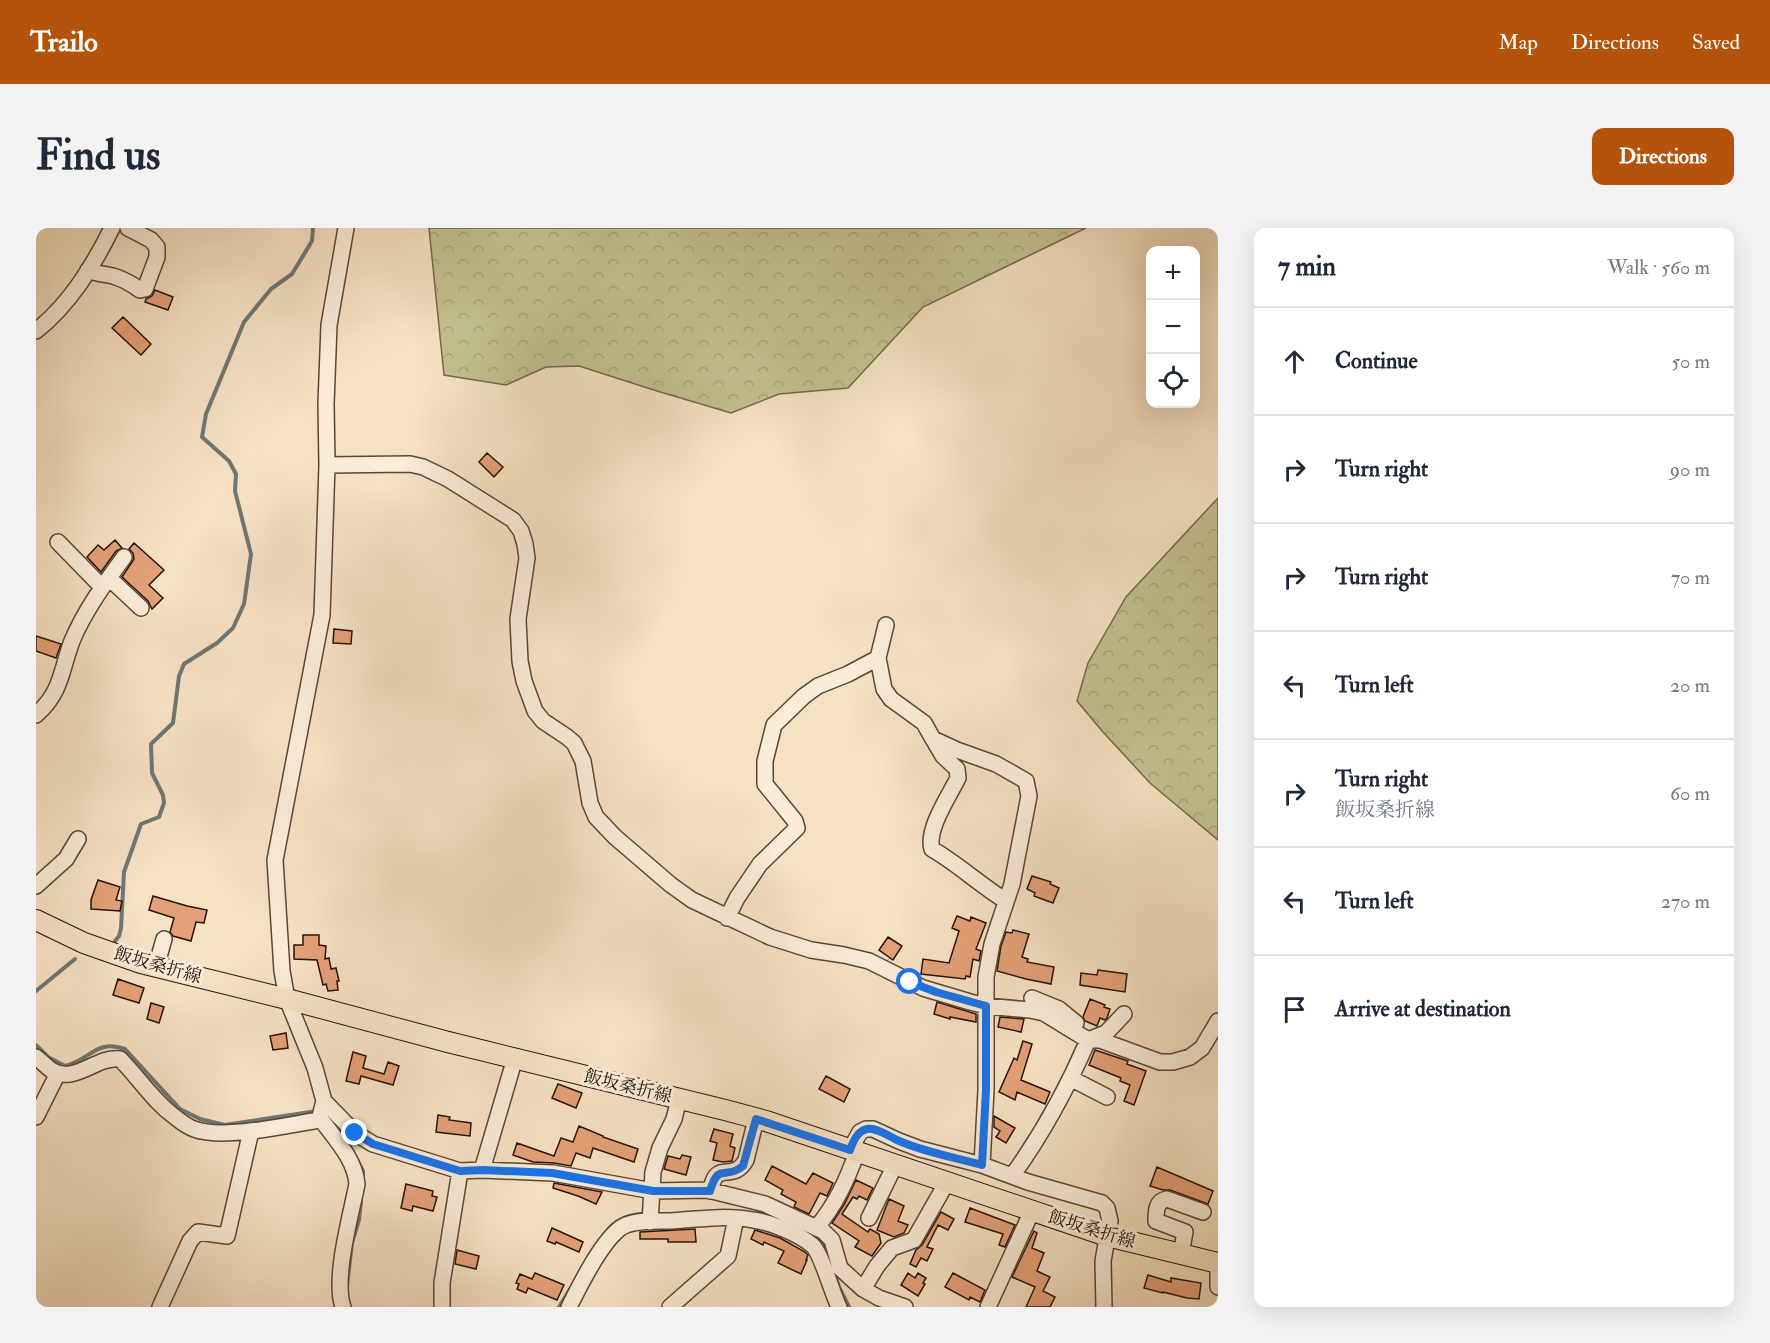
<!DOCTYPE html>
<meta charset="utf-8">
<style>
:root{--surface:#fff;--page:#f2f2f3;--text:#1f2937;--muted:#747a83;--line:#e0e1e3;--accent:#b45309}
body{margin:0;font-family:"IM FELL Double Pica","Noto Serif JP",serif;background:var(--page);color:var(--text)}
.controls{position:absolute;right:18px;top:18px;display:grid;overflow:hidden;border-radius:12px;box-shadow:0 6px 24px #0002}
.controls button{width:54px;height:54px;display:grid;place-items:center;padding:0;border:0;border-bottom:2px solid var(--line);background:var(--surface);color:var(--text);font:30px sans-serif}
.stop{position:absolute;width:18px;height:18px;margin:-14px;border:4px solid #1a73e8;border-radius:50%;background:#fff}
.stop.end{background:#1a73e8;border-color:#fff;box-shadow:0 2px 6px #0008}
.list{margin:0;padding:0;list-style:none}
h2{display:flex;justify-content:space-between;align-items:center;height:78px;margin:0;padding:0 24px;font-size:26px}
h2 small{font-size:20px;font-weight:400;color:var(--muted)}
.list li{display:grid;grid-template-columns:39px 1fr auto;gap:18px;align-items:center;box-sizing:border-box;height:108px;padding:0 24px;border-top:2px solid var(--line)}
.list b{display:block;font-size:22px;white-space:nowrap}
.list p{margin:0;font-size:20px;white-space:nowrap;color:var(--muted)}
.list em{font-size:20px;font-style:normal;color:var(--muted)}
.icon{flex:none;width:33px;height:33px;fill:none;stroke:currentColor;stroke-width:2;stroke-linecap:round;stroke-linejoin:round}
.map{position:relative;flex:none;width:1182px;height:1079px;overflow:hidden;border-radius:12px}
header{display:flex;align-items:center;gap:36px;box-sizing:border-box;height:84px;padding:0 30px;background:var(--accent);color:#fff}
header strong{font-size:28px}
nav{display:flex;gap:33px;margin-inline-start:auto;font-size:21px}
.intro{display:flex;align-items:center;justify-content:space-between;box-sizing:border-box;height:144px;padding:0 36px}
h1{margin:0;font-size:42px}
.button{padding:15px 27px;border-radius:12px;background:var(--accent);color:#fff;font-size:21px;font-weight:700}
main{display:flex;gap:36px;padding:0 36px}
aside{flex:1;background:var(--surface);border-radius:12px;box-shadow:0 6px 24px #0002}
.map>svg:first-child{display:block}
</style>
<header>
<strong>Trailo</strong>
<nav><a>Map</a><a>Directions</a><a>Saved</a></nav>
</header>
<div class="intro"><h1>Find us</h1><a class="button">Directions</a></div>
<main>
<div class="map">
<svg width="1182" height="1079" viewBox="0 0 1182 1079">
<defs>
<pattern id="forest-crowns" width="20" height="18" patternUnits="userSpaceOnUse" patternTransform="scale(1.5)"><rect width="20" height="18" fill="#c2c190"/><path d="M2 6a3 3 0 1 1 6 0M12 15a3 3 0 1 1 6 0" fill="none" stroke="#a7a57b"/></pattern>
</defs>
<rect width="100%" height="100%" fill="#f6e1c3"/>
<filter id="stains"><feTurbulence type="fractalNoise" baseFrequency=".00333" numOctaves="4"/><feColorMatrix values="0 0 0 0 .2 0 0 0 0 .09 0 0 0 0 .02 0 0 0 .5 -.17"/></filter>
<radialGradient id="worn" r=".72"><stop offset=".6" stop-color="#630" stop-opacity="0"/><stop offset="1" stop-color="#630" stop-opacity=".3"/></radialGradient>
<!-- forest -->
<path fill="url(#forest-crowns)" stroke="#746a4c" stroke-width="1.5" d="M 393,0 L 1050,0 L 887,79 L 812,160 L 743,166 L 695,185 L 621,163 L 543,138 L 510,139 L 470,157 L 408,147 Z
M 1182,270 L 1182,612 L 1114,555 L 1067,504 L 1041,473 L 1052,435 L 1090,369 Z"/>
<g fill="none" stroke-linecap="round" stroke-linejoin="round">
<!-- stream -->
<path stroke="#6e7873" stroke-width="4" d="M 79,713 L 83,708 L 85,700 L 88,644 L 105,596 L 123,589 L 128,575 L 127,567 L 116,545 L 115,516 L 137,495 L 143,448 L 148,436 L 181,415 L 197,400 L 208,376 L 215,326 L 199,263 L 200,246 L 193,233 L 166,209 L 170,186 L 208,94 L 235,61 L 256,46 L 276,13 L 277,0
M 0,763 L 39,731
M 0,817 L 12,829 L 29,838 C 55,832 59,811 89,821 L 144,881 L 164,891 L 189,897 L 281,883
M 319,928 L 327,943 L 327,952
M 768,1003 C 784,1010 787,1011 793,1028
M 569,1006 C 577,992 593,986 608,986
M 797,1041 L 803,1059 L 813,1079
M 311,1058 L 316,1015 L 323,992 L 325,974
M 523,1079 L 536,1058"/>
</g>
<!-- building -->
<path fill="#e4a077" stroke="#271207" stroke-width="1.5" d="M 119,62 L 137,69 L 132,82 L 109,74 L 110,71 L 116,68 Z
M 87,89 L 115,116 L 105,127 L 76,100 Z
M 451,225 L 467,239 L 458,249 L 443,234 Z
M 79,312 L 86,320 L 80,323 L 65,344 L 51,329 L 62,317 L 68,322 Z
M 98,315 L 128,342 L 113,357 L 127,370 L 116,381 L 112,373 L 86,349 L 98,331 L 97,325 L 93,321 Z
M 298,401 L 316,403 L 315,416 L 297,415 Z
M 0,408 L 25,416 L 20,430 L 0,423 Z
M 996,648 L 1015,654 L 1014,656 L 1023,660 L 1017,675 L 998,668 L 999,665 L 991,661 Z
M 62,652 L 84,659 L 80,672 L 86,673 L 84,683 L 55,681 L 55,672 Z
M 117,668 L 151,678 L 171,682 L 168,695 L 160,694 L 155,713 L 137,708 L 134,704 L 138,690 L 113,682 Z
M 921,688 L 934,693 L 935,689 L 950,695 L 940,721 L 945,723 L 943,733 L 937,731 L 934,749 L 930,748 L 929,751 L 885,746 L 887,731 L 913,735 L 923,703 L 916,700 Z
M 977,702 L 993,706 L 986,729 L 992,731 L 991,734 L 1018,739 L 1015,756 L 990,751 L 961,743 L 965,718 L 970,704 L 976,705 Z
M 267,707 L 283,707 L 283,717 L 290,718 L 289,731 L 293,730 L 295,741 L 300,740 L 303,753 L 301,753 L 302,762 L 292,763 L 290,756 L 287,757 L 281,732 L 258,731 L 258,717 L 267,717 Z
M 852,709 L 866,718 L 857,732 L 843,722 Z
M 1062,742 L 1091,746 L 1089,764 L 1044,757 L 1045,745 L 1061,747 Z
M 82,751 L 108,760 L 103,775 L 77,767 Z
M 1054,771 L 1069,777 L 1068,779 L 1074,781 L 1071,790 L 1069,792 L 1064,790 L 1061,798 L 1049,793 L 1047,789 Z
M 901,774 L 940,786 L 940,794 L 914,789 L 914,791 L 898,786 Z
M 115,775 L 128,779 L 123,795 L 111,791 Z
M 964,789 L 988,791 L 985,804 L 962,799 Z
M 250,805 L 252,820 L 237,822 L 234,808 Z
M 987,813 L 996,816 L 985,852 L 1014,864 L 1009,876 L 981,864 L 979,872 L 963,864 L 978,830 L 981,832 Z
M 1059,822 L 1092,833 L 1091,836 L 1110,843 L 1098,877 L 1088,873 L 1094,857 L 1084,853 L 1085,850 L 1053,837 Z
M 317,824 L 330,828 L 327,840 L 348,846 L 352,834 L 363,838 L 357,857 L 325,848 L 323,856 L 310,853 Z
M 790,848 L 814,861 L 808,874 L 783,861 Z
M 522,856 L 546,865 L 540,880 L 516,870 Z
M 402,887 L 414,889 L 413,892 L 435,895 L 434,908 L 400,904 Z
M 958,888 L 979,900 L 970,915 L 960,909 L 964,903 L 958,899 Z
M 543,898 L 567,908 L 567,909 L 602,921 L 598,934 L 557,920 L 554,930 L 540,925 L 535,938 L 518,935 L 497,934 L 477,927 L 481,915 L 518,928 L 525,910 L 537,914 Z
M 678,901 L 697,906 L 694,918 L 699,920 L 696,933 L 687,934 L 677,932 L 681,915 L 674,913 Z
M 646,927 L 655,929 L 650,947 L 628,941 L 632,928 L 644,931 Z
M 736,938 L 770,956 L 777,945 L 797,955 L 791,968 L 784,965 L 773,986 L 758,979 L 760,974 L 745,966 L 747,962 L 729,952 Z
M 1121,939 L 1177,963 L 1172,976 L 1134,962 L 1127,962 L 1114,958 Z
M 820,952 L 837,960 L 831,972 L 823,968 L 821,971 L 817,969 L 806,986 L 832,1004 L 834,1001 L 843,1006 L 845,1015 L 836,1028 L 819,1019 L 823,1013 L 796,995 L 808,977 Z
M 518,955 L 566,964 L 560,976 L 542,968 L 517,960 Z
M 370,956 L 397,963 L 396,968 L 401,969 L 397,983 L 377,978 L 376,983 L 365,980 Z
M 853,971 L 868,978 L 862,993 L 872,997 L 868,1005 L 858,1009 L 841,1002 Z
M 934,980 L 979,997 L 969,1019 L 963,1017 L 967,1006 L 929,994 Z
M 905,984 L 918,991 L 912,1002 L 902,997 L 891,1019 L 897,1021 L 891,1033 L 885,1030 L 880,1039 L 874,1036 L 880,1022 L 886,1017 Z
M 516,1000 L 547,1014 L 543,1024 L 520,1014 L 519,1016 L 511,1013 Z
M 659,1001 L 660,1014 L 632,1014 L 632,1011 L 604,1011 L 604,1004 Z
M 719,1002 L 744,1010 L 769,1024 L 772,1027 L 770,1032 L 771,1032 L 765,1046 L 742,1035 L 748,1023 L 728,1014 L 727,1017 L 715,1011 Z
M 998,1003 L 1001,1005 L 996,1020 L 1008,1025 L 1001,1043 L 1014,1049 L 1007,1063 L 1019,1069 L 1014,1079 L 990,1079 L 999,1059 L 976,1049 Z
M 421,1022 L 443,1028 L 440,1041 L 419,1036 Z
M 499,1045 L 528,1057 L 521,1072 L 492,1060 L 490,1065 L 481,1061 L 483,1056 L 480,1055 L 484,1046 L 496,1051 Z
M 872,1045 L 879,1050 L 882,1045 L 890,1050 L 887,1055 L 889,1056 L 882,1068 L 865,1057 Z
M 917,1045 L 949,1062 L 944,1074 L 934,1069 L 933,1072 L 909,1059 Z
M 1112,1047 L 1135,1054 L 1135,1050 L 1165,1055 L 1163,1071 L 1151,1070 L 1127,1064 L 1127,1065 L 1108,1060 Z"/>
<g fill="none" stroke-linecap="round" stroke-linejoin="round">
<defs>
<path id="minor" d="M 52,42 C 60,46 69,46 77,48 C 87,51 96,56 104,62 L 109,61 L 121,29 L 121,19 L 115,12 L 92,0
M 0,103 C 34,76 57,38 76,0
M 291,237 L 374,236 L 387,239 L 412,251 L 477,292 L 485,303 L 489,316 L 491,330 L 482,391 L 484,433 L 488,453 L 499,483 L 507,493 L 531,509 L 538,515 L 547,533 L 554,575 L 560,589 L 579,609 L 635,657 L 656,672 L 734,709 L 775,722 L 808,727 L 833,733 L 887,760 L 934,774 L 950,778 L 994,782 L 1008,785 L 1052,812 L 1064,812 L 1124,834 L 1137,834 L 1154,829 L 1166,820 L 1182,793
M 22,314 L 66,359
M 73,350 L 105,380
M 842,430 L 848,461 L 855,471 L 888,495 L 897,511 L 921,522 L 960,536 L 990,553 L 993,568 L 976,656 L 956,716 L 950,749 L 950,862 L 946,937
M 0,487 C 26,464 25,442 36,413 C 49,382 69,355 88,329
M 897,511 L 907,528 L 921,541 L 922,550 C 913,568 890,602 896,621 C 922,636 944,657 970,673
M 0,658 L 30,631 L 42,611
M 691,690 L 701,670 L 724,636 L 761,600 L 759,593 L 729,556 L 729,533 L 738,497 L 768,468 L 782,458 L 812,446 L 842,430 L 850,397
M 120,739 L 128,711
M 996,770 L 1023,781 L 1040,795
M 0,829 C 5,833 10,838 15,842 C 38,857 60,828 84,831 C 103,850 117,873 139,889 C 144,893 152,899 158,901 C 187,912 252,897 283,892
M 1036,851 L 1071,869
M 288,873 L 319,905 L 337,916 L 424,943 L 446,942 L 517,945 L 617,963 L 672,962 L 729,976 L 787,1003 L 796,1012 L 804,1040 L 827,1061 L 843,1070 L 869,1079
M 0,889 L 22,845
M 283,892 L 288,873 L 279,840 L 251,771 L 246,743 L 239,632 L 286,387 L 291,237 L 290,176 L 293,97 L 310,0
M 283,892 L 287,894 C 301,913 319,932 321,956 C 315,987 297,1050 307,1079
M 814,922 L 824,904 L 830,901 L 837,901 L 863,913 L 884,921 L 946,937 L 992,954 L 1066,975 L 1071,980 L 1074,993 L 1067,1033 L 1068,1079
M 446,942 L 479,830
M 976,948 C 1007,905 1031,861 1052,812 L 1070,805 L 1088,786
M 674,963 C 676,958 677,951 680,948 C 688,939 699,951 710,932 L 720,891
M 833,990 L 859,937
M 614,994 L 617,944 L 624,920 L 638,891 L 643,871
M 781,999 C 800,976 811,952 821,924
M 1145,1026 L 1149,1004 L 1120,993 C 1120,983 1120,973 1131,971 L 1167,984
M 1182,1043 L 1182,1059
M 827,1061 L 841,1038 L 856,1020 L 878,1012 L 911,954
M 124,1079 L 154,1013 L 162,1004 L 191,1008 L 215,903
M 406,1079 L 406,1055 L 424,943
M 533,1079 C 544,1057 564,1017 582,1002 C 583,1001 588,998 590,997 C 603,992 621,993 635,993 C 662,991 690,987 717,992 C 734,994 763,1006 776,1017 C 785,1024 796,1065 803,1079
M 634,1079 L 692,1028 L 700,990
M 952,1079 L 996,983"/>
<path id="major" d="M 0,692 L 48,715 L 105,735 L 251,771 L 412,814 L 689,882 L 730,893 L 1071,1008 L 1182,1035"/>
</defs>
<!-- minor casing -->
<use href="#minor" stroke="#5b4636" stroke-width="18"/>
<!-- major casing -->
<use href="#major" stroke="#271207" stroke-width="22"/>
<!-- minor -->
<use href="#minor" stroke="#f9ecd8" stroke-width="15"/>
<!-- major -->
<use href="#major" stroke="#f6e1c3" stroke-width="20"/>
</g>
<g fill="none" stroke-linecap="round" stroke-linejoin="round">
<!-- route -->
<path stroke="#1a73e8" stroke-width="8" d="M 319,905 L 337,916 L 424,943 L 447,942 L 516,945 L 617,963 L 674,963 C 683,933 689,953 707,938 L 720,891 L 814,922 C 817,914 821,903 831,901 C 840,899 852,908 861,912 C 887,924 918,929 946,937 L 950,862 L 950,778 L 900,764 L 874,754"/>
</g>
<g text-anchor="middle" stroke-width="6" stroke-linejoin="round" paint-order="stroke">
<!-- street labels -->
<g font-size="18" fill="#271207" stroke="#f9ecd8">
<text transform="translate(122 737) rotate(16)" y="6">飯坂桑折線</text>
<text transform="translate(592 858) rotate(14)" y="6">飯坂桑折線</text>
<text transform="translate(1056 1001) rotate(17)" y="6">飯坂桑折線</text>
</g>
</g>
<rect width="100%" height="100%" filter="url(#stains)"/>
<rect width="100%" height="100%" fill="url(#worn)"/>
</svg>
<div class="controls">
<button>+</button>
<button>−</button>
<button><svg class="icon" aria-label="locate" viewBox="0 0 24 24"><circle cx="12" cy="12" r="6"/><path d="M12 2v4M12 18v4M2 12h4M18 12h4"/></svg></button>
</div>
<div class="stop" style="left:874px;top:754px"></div>
<div class="stop end" style="left:319px;top:905px"></div>
</div>
<aside>
<h2>7 min<small>Walk · 560 m</small></h2>
<ul class="list">
<li><svg class="icon" aria-label="ahead" viewBox="0 0 24 24"><path d="M12 20V5M6 11l6-6 6 6"/></svg><div><b>Continue</b></div><em>50 m</em></li>
<li><svg class="icon" aria-label="right" viewBox="0 0 24 24"><path d="M7 20v-9h11M14 6l5 5-5 5"/></svg><div><b>Turn right</b></div><em>90 m</em></li>
<li><svg class="icon" aria-label="right" viewBox="0 0 24 24"><path d="M7 20v-9h11M14 6l5 5-5 5"/></svg><div><b>Turn right</b></div><em>70 m</em></li>
<li><svg class="icon" aria-label="left" viewBox="0 0 24 24"><path d="M17 20v-9H6M10 6l-5 5 5 5"/></svg><div><b>Turn left</b></div><em>20 m</em></li>
<li><svg class="icon" aria-label="right" viewBox="0 0 24 24"><path d="M7 20v-9h11M14 6l5 5-5 5"/></svg><div><b>Turn right</b><p>飯坂桑折線</p></div><em>60 m</em></li>
<li><svg class="icon" aria-label="left" viewBox="0 0 24 24"><path d="M17 20v-9H6M10 6l-5 5 5 5"/></svg><div><b>Turn left</b></div><em>270 m</em></li>
<li><svg class="icon" aria-label="arrive" viewBox="0 0 24 24"><path d="M6 21V4h12l-3 4 3 4H6"/></svg><div><b>Arrive at destination</b></div></li>
</ul>
</aside>
</main>
